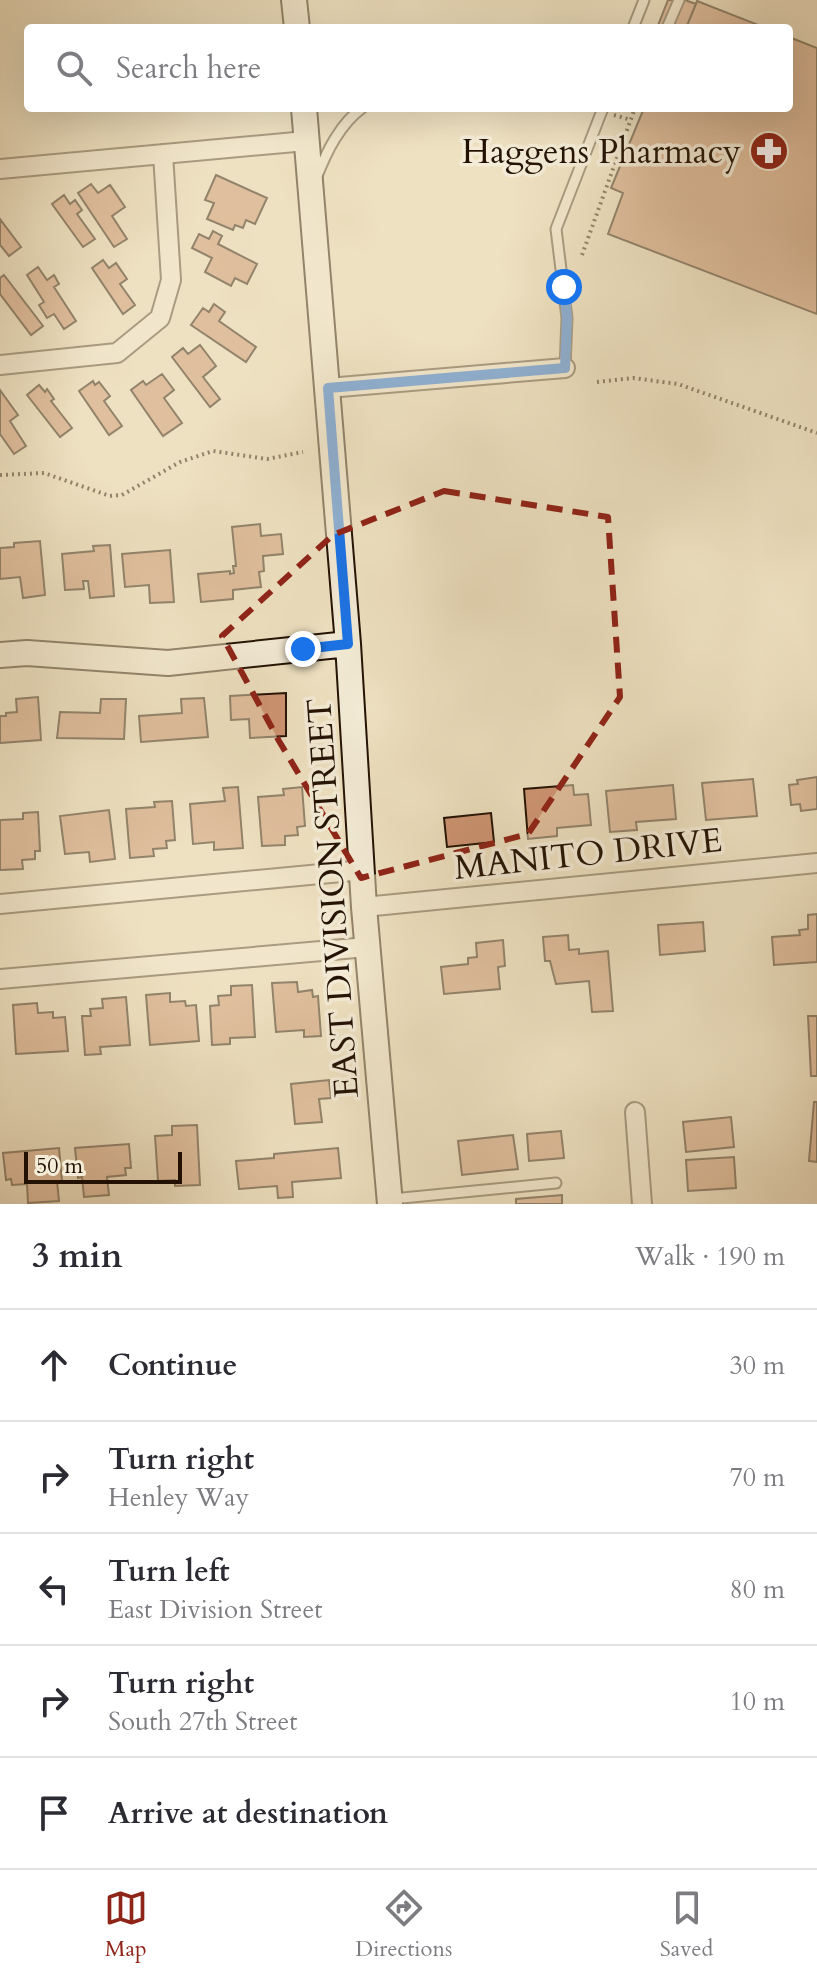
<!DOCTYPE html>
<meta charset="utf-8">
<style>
:root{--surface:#fff;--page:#f7f7f7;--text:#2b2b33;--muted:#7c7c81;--line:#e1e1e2;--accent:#8f2418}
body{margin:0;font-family:Cardo,serif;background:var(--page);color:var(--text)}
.scale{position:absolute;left:24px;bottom:20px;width:158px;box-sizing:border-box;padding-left:8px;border:4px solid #231204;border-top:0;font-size:22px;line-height:28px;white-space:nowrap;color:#231204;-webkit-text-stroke:6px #f4ecd7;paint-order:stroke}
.stop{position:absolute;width:24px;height:24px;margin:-18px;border:6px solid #1a73e8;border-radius:50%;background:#fff}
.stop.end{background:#1a73e8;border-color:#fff;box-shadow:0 2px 8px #0008}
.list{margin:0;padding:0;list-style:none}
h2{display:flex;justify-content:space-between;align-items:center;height:104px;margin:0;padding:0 32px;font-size:34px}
h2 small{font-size:26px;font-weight:400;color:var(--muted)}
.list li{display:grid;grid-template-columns:52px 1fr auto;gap:24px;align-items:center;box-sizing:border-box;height:112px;padding:0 32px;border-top:2px solid var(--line)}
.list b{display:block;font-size:30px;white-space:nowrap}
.list p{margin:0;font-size:26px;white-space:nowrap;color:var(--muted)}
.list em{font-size:26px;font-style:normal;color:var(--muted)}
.icon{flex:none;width:44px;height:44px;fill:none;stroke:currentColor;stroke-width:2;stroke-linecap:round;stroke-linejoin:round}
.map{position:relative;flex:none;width:817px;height:1204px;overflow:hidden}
.search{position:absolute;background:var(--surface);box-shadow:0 8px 32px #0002;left:24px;right:24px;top:24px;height:88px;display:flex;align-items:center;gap:20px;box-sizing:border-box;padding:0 28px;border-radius:8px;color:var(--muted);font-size:30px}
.sheet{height:664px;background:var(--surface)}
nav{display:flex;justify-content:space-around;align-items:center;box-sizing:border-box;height:112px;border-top:2px solid var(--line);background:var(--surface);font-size:22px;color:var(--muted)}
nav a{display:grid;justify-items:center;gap:4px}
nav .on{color:var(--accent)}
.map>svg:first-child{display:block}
</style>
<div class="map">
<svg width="817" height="1204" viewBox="0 0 817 1204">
<rect width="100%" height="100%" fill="#eee1c1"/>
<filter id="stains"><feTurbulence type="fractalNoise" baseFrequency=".0025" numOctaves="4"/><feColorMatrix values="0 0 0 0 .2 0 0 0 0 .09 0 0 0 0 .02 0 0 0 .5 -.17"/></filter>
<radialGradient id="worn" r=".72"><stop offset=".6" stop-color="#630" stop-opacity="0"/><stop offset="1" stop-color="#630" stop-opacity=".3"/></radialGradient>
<!-- building -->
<path fill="#cf9573" stroke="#231204" stroke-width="2" d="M 668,0 L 685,0 L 696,4 L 686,28 L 657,28 Z
M 697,1 L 766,28 L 686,28 Z
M 789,37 L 817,48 L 817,314 L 608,234 L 623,193 L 611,188 L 644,108 L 789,108 Z
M 216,175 L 267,198 L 255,224 L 246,220 L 243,228 L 235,225 L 233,230 L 207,219 L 214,203 L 205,200 Z
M 91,184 L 98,193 L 110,185 L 125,207 L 112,216 L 127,239 L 114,247 L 78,193 Z
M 64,195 L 70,204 L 75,200 L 82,210 L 77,214 L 95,239 L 83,247 L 52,204 Z
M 0,219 L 21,247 L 9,256 L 0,245 Z
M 213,231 L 222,236 L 218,244 L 257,264 L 247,284 L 235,278 L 231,286 L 205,272 L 212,258 L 192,248 L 199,234 L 209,239 Z
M 103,260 L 109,268 L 116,263 L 127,279 L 120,284 L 135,305 L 123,314 L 92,268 Z
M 38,267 L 47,280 L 54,275 L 59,284 L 54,287 L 76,321 L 64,329 L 54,314 L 47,318 L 39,305 L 44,302 L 27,275 Z
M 4,275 L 43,326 L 31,335 L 0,294 L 0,278 Z
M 214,304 L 225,312 L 219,321 L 256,347 L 246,362 L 191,325 L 203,308 L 209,312 Z
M 200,345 L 216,366 L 203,377 L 220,399 L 210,407 L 172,357 L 183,348 L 188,354 Z
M 162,374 L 174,390 L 164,398 L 182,423 L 163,436 L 131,390 L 143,381 L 146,385 Z
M 93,381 L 95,385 L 99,382 L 110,396 L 104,401 L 122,426 L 109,435 L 79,391 Z
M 39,385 L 45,392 L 47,389 L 54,399 L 51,401 L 72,428 L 60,437 L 27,395 Z
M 0,390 L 18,415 L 10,421 L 26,446 L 14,454 L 0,434 Z
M 260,524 L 261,536 L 281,534 L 283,554 L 263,556 L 264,571 L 259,572 L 261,587 L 233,590 L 233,599 L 201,602 L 198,574 L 230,571 L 230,574 L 234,573 L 233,566 L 236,566 L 232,527 Z
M 40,541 L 45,595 L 23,598 L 20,577 L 0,579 L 0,548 L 14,547 L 14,543 Z
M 110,545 L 114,596 L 90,598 L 88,581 L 83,581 L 84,589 L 65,590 L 62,554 L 94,551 L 93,546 Z
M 170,550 L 174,602 L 150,603 L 149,585 L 125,587 L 122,554 Z
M 286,693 L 286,736 L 250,738 L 249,719 L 231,720 L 230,696 Z
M 38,697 L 41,740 L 0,743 L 0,716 L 6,716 L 6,713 L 17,712 L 16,699 Z
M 204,698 L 208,737 L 141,742 L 139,716 L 182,713 L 181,699 Z
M 101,699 L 126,699 L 124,739 L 57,738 L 60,712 L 100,713 Z
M 817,777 L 817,809 L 801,811 L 800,804 L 791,805 L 789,785 L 798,784 L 797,780 Z
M 753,779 L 757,816 L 706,820 L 702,783 Z
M 573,785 L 574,795 L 588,794 L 591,825 L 557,828 L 557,836 L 528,839 L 524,789 Z
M 673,785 L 676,819 L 636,822 L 637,830 L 610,832 L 606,791 Z
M 238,787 L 243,848 L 214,850 L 214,842 L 193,844 L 190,804 L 225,801 L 223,788 Z
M 302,787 L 305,826 L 297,827 L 298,835 L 285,836 L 285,845 L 262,846 L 258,797 L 284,795 L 283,789 Z
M 172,801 L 175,840 L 166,841 L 167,848 L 153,849 L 154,856 L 130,858 L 126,809 L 155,807 L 154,802 Z
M 109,810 L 115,859 L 90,862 L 89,852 L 65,854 L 60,816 Z
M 38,812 L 40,851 L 35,851 L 35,859 L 22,860 L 23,869 L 0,870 L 0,820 L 23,819 L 23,813 Z
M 491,813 L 494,842 L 447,847 L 444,818 Z
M 817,914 L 817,962 L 774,965 L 772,937 L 800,935 L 799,930 L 808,929 L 808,915 Z
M 703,922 L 705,951 L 660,955 L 658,925 Z
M 568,935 L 569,950 L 579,949 L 579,954 L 608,951 L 613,1011 L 592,1012 L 589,981 L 556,984 L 550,961 L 545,961 L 543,937 Z
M 503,940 L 505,966 L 498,967 L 500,989 L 444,994 L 441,967 L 468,964 L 468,958 L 477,957 L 476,943 Z
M 297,982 L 298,992 L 312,990 L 313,997 L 318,996 L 321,1036 L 304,1037 L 304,1030 L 276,1032 L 272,983 Z
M 252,985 L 255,1037 L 230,1038 L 230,1044 L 212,1045 L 210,1006 L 219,1005 L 218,996 L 231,995 L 231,986 Z
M 170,993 L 170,1002 L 185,1001 L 186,1006 L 196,1005 L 199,1041 L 150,1045 L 146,995 Z
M 126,997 L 130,1045 L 100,1047 L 101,1054 L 85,1055 L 82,1016 L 91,1016 L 90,1009 L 103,1008 L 102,999 Z
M 37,1003 L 38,1013 L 53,1012 L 53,1018 L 65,1017 L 68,1051 L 16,1054 L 13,1005 Z
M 808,1016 L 817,1016 L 817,1076 L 811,1076 Z
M 329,1080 L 331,1098 L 319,1099 L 322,1122 L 295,1124 L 291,1084 Z
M 814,1102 L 817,1102 L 817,1162 L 809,1161 Z
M 731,1117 L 734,1147 L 686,1152 L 683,1122 Z
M 197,1125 L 200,1185 L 175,1186 L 175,1180 L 158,1181 L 155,1136 L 172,1135 L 172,1126 Z
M 561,1131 L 564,1158 L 529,1161 L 527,1134 Z
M 513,1135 L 518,1169 L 462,1175 L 458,1141 Z
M 129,1144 L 131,1168 L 125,1168 L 126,1175 L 107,1177 L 109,1195 L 84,1197 L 82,1177 L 78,1178 L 75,1148 Z
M 59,1148 L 62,1181 L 57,1181 L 59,1201 L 28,1203 L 27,1184 L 12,1185 L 11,1179 L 6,1180 L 3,1153 Z
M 338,1148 L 341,1178 L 292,1182 L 293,1197 L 278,1198 L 277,1186 L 239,1189 L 236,1161 L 274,1158 L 274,1154 Z
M 734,1157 L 736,1188 L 688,1191 L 686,1160 Z
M 562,1195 L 562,1204 L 516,1204 L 516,1199 Z"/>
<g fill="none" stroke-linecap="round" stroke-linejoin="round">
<defs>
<path id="lane" d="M 633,28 L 644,0
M 667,28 L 679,0
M 317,176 C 327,151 340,124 362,108
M 565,368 L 567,318 L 556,229 L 603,108
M 392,1199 L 556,1183"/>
<path id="street" d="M 0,169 L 306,141
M 0,365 L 117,353 L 160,318 L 171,280 L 163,154
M 328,388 L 565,368
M 0,904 L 363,870
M 364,907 L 817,863
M 0,979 L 367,947
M 635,1112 L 642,1204"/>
<path id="secondary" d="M 294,0 L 297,28
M 304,108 L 348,644 L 364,907 L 390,1204
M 0,655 L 27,653 L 168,663 L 348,644"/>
</defs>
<!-- lane casing -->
<use href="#lane" stroke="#564633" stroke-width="13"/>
<!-- street casing -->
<use href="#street" stroke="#564633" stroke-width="22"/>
<!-- secondary casing -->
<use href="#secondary" stroke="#231204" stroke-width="28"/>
<!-- path -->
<path stroke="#231204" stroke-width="4" stroke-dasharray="2 4" stroke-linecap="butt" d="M 614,115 L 631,120
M 582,255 L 635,108
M 597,382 L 633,378 L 678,384 L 817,433
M 0,475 L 44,473 L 110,496 L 122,495 L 180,462 L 213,451 L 267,459 L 303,452"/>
<!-- lane -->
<use href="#lane" stroke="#f4ecd7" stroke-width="9"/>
<!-- street -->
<use href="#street" stroke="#f4ecd7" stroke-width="18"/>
<!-- secondary -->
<use href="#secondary" stroke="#f4ecd7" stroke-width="24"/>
</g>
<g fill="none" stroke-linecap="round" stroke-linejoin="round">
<!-- route -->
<path stroke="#1a73e8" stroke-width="10" d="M 303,649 L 348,644 L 328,388 L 565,368 L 567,318 L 564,287"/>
</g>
<!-- marked area -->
<path d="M0 0H817V1204H0ZM 444,491 L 608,517 L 620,697 L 528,834 L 361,878 L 279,741 L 222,636 L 333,535 Z" fill="#eee1c1" fill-opacity=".55" fill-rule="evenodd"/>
<path fill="none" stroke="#8f2418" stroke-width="6" stroke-dasharray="16 10" stroke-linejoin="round" d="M 444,491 L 608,517 L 620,697 L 528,834 L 361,878 L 279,741 L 222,636 L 333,535 Z"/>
<!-- icons -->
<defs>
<symbol id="pharmacy-disc" viewBox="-11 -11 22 22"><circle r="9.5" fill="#8f2418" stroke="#f4ecd7"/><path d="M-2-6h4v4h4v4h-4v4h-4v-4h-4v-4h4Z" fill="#fff"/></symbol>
</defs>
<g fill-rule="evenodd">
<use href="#pharmacy-disc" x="747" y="129" width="44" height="44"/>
</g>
<g text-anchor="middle" stroke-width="7" stroke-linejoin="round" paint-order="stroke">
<!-- poi labels -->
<g font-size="34" fill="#231204" stroke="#f4ecd7" text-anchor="end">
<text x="741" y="163">Haggens Pharmacy</text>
</g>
<!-- street labels -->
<g font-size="34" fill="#231204" stroke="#f4ecd7">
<text transform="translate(588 853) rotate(-6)" y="12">MANITO DRIVE</text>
<text transform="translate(332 898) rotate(-94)" y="12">EAST DIVISION STREET</text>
</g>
</g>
<rect width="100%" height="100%" filter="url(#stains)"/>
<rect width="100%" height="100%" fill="url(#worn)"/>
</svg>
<div class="scale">50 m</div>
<div class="stop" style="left:564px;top:287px"></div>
<div class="stop end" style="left:303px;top:649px"></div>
<div class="search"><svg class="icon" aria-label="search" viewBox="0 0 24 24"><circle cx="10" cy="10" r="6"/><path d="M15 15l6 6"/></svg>Search here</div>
</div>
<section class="sheet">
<h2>3 min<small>Walk · 190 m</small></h2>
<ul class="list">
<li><svg class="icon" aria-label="ahead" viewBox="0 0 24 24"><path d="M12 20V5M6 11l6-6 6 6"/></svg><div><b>Continue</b></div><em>30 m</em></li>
<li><svg class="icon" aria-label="right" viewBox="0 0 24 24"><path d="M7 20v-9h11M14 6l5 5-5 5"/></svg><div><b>Turn right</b><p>Henley Way</p></div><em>70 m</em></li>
<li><svg class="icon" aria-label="left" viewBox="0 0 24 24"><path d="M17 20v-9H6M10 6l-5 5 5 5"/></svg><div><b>Turn left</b><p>East Division Street</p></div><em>80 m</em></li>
<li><svg class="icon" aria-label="right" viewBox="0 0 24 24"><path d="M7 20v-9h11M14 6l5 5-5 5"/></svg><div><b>Turn right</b><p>South 27th Street</p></div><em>10 m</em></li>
<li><svg class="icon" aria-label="arrive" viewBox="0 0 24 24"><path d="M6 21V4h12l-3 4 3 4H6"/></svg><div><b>Arrive at destination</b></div></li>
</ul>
</section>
<nav>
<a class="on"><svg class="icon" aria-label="map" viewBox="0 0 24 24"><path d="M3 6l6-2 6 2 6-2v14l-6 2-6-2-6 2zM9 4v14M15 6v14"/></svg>Map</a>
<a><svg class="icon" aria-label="directions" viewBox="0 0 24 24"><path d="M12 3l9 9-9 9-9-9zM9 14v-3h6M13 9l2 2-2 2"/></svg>Directions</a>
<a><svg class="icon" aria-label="saved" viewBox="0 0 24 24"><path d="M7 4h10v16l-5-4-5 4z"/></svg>Saved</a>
</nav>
